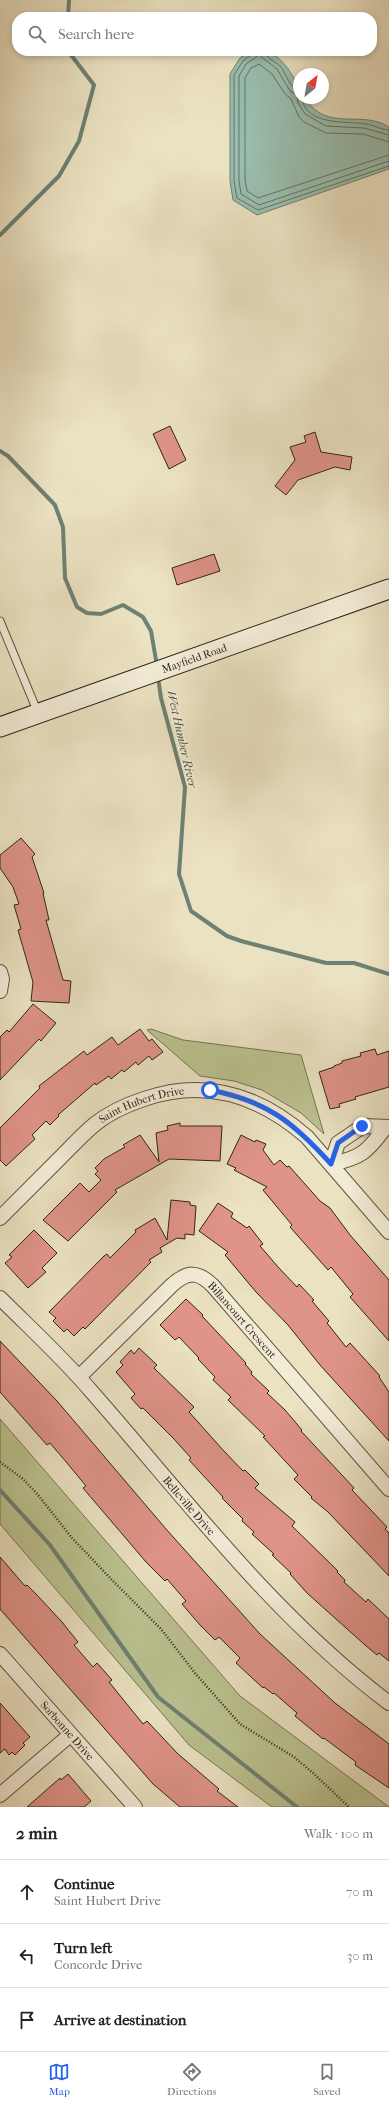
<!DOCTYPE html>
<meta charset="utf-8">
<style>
:root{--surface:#fff;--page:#f6f6f6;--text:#222;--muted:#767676;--line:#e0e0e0;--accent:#2563eb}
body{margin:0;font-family:"IM FELL French Canon",serif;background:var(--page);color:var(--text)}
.compass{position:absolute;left:293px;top:68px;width:36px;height:36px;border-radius:50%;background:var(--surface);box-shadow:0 2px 6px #0003;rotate:31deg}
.stop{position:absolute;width:12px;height:12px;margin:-9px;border:3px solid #2563eb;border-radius:50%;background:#fff}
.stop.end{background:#2563eb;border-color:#fff;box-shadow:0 1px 4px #0008}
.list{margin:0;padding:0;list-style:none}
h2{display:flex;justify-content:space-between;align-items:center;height:52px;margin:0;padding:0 16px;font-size:17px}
h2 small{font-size:13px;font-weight:400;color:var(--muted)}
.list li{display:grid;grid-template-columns:26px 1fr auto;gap:12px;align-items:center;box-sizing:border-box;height:64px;padding:0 16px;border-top:1px solid var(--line)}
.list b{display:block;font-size:15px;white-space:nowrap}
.list p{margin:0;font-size:13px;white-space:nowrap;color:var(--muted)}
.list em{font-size:13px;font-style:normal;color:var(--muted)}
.icon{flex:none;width:22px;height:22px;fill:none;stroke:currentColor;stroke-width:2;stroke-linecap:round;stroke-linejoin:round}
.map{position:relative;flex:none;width:389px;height:1807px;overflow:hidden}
.search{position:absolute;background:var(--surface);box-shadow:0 2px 6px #0003;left:12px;right:12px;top:12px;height:44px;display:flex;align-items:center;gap:10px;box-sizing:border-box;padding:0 14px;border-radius:16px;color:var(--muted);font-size:15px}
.sheet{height:244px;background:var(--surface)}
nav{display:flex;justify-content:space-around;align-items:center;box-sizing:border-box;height:56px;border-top:1px solid var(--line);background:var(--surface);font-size:11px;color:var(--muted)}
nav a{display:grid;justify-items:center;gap:2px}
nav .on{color:var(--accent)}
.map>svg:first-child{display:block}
</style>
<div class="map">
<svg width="389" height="1807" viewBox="0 0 389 1807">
<rect width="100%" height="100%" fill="#ebe2c2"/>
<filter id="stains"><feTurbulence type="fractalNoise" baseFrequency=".005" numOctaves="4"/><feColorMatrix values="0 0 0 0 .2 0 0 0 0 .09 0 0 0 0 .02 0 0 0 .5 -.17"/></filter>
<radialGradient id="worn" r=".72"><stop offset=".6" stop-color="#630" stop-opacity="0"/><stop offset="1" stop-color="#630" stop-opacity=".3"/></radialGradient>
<!-- green -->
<path fill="#bbc290" stroke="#747454" d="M 151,1029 L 183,1040 L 301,1055 L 324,1134 L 301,1113 L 262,1090 L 234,1081 L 200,1076 L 147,1030 Z
M 0,1419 L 240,1696 L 389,1807 L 272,1807 L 189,1745 L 0,1524 Z"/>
<!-- water -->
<path fill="#99beaf" stroke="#6e8173" d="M 251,51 C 256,51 263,50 268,52 C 284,58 299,81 299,98 L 305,98 C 327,133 360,109 389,127 L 389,169 L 257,215 L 233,200 L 230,181 L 230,74 L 240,58 Z"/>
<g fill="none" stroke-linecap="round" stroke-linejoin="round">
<!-- shore -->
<path stroke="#647264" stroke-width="1" d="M 252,51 L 251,55 L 243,61 L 234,75 L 234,181 L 237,198 L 258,210 L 389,166
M 265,51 C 266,59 275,61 280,66 C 286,72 289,89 299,90
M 302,98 C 305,126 347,121 366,124 C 374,125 382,130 389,130
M 389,135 L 364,128 L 326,126 L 305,114 L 298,103 L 297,95 L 290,91 L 277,69 L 259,55 L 246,64 L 239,76 L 239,181 L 241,194 L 259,205 L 389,161
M 389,142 L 363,134 L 326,133 L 304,122 L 299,117 L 291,99 L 285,94 L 272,74 L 259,64 L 251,68 L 245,78 L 245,180 L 247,191 L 258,198 L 389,155"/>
<!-- stream -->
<path stroke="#6e8173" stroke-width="4" d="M 68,17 L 69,0
M 0,235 L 59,176 L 79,141 L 94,85 L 68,51
M 0,451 L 8,456 L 55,505 L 63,527 L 65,578 L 77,607 L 87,613 L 101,614 L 123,605 L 143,617 L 151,631 L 157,666
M 158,677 L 161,698 L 185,787 L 179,874 L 191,911 L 227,936 L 241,941 L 326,963 L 354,963 L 389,974
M 0,1490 L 50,1545 L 158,1697 L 297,1807"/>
</g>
<!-- building -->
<path fill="#e09489" stroke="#2e2518" d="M 170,426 L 186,460 L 169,469 L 153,434 Z
M 315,432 L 321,452 L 352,457 L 350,470 L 335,467 L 298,480 L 286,495 L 275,486 L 295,460 L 290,447 L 306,442 L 304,436 Z
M 214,554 L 220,571 L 177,585 L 172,568 Z
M 21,838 L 35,854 L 32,857 L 44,893 L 43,893 L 49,920 L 46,920 L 63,980 L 71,981 L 69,1003 L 31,1001 L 33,982 L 18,930 L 21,929 L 14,905 L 19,904 L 13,887 L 0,868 L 0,855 Z
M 33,1004 L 56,1023 L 41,1041 L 39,1039 L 0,1080 L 0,1037 L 7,1030 L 9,1032 Z
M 140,1029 L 149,1041 L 152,1039 L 163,1052 L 152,1060 L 149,1056 L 138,1065 L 136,1062 L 124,1072 L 122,1070 L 111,1079 L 109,1076 L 96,1085 L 95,1083 L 58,1115 L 59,1116 L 50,1125 L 46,1121 L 32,1135 L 35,1139 L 6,1166 L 0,1160 L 0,1128 L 40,1088 L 39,1086 L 84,1051 L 87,1055 L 112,1037 L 118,1045 Z
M 375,1049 L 377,1055 L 389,1051 L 389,1087 L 355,1097 L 356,1099 L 339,1104 L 340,1107 L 330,1109 L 319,1072 L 334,1067 L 334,1066 L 342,1063 L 342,1061 L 361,1056 L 360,1053 Z
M 180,1123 L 180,1126 L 222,1126 L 220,1161 L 169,1159 L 115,1190 L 117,1192 L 68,1241 L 43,1220 L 80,1183 L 89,1192 L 101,1180 L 95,1174 L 98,1171 L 95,1168 L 104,1159 L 125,1147 L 123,1145 L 140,1135 L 159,1162 L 156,1133 L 168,1130 L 167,1126 Z
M 241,1135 L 255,1142 L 256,1140 L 266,1144 L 263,1150 L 274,1165 L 280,1160 L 287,1167 L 289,1166 L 320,1201 L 330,1208 L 350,1235 L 389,1280 L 389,1341 L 350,1297 L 353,1294 L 331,1267 L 328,1270 L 290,1227 L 292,1225 L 263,1190 L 267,1187 L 234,1170 L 236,1168 L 227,1164 Z
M 171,1200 L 190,1202 L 190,1205 L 196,1206 L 194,1235 L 185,1234 L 185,1239 L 177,1238 L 160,1248 L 162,1252 L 149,1260 L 151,1262 L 85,1329 L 83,1327 L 74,1336 L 67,1329 L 64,1332 L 53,1321 L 56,1318 L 49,1312 L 104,1256 L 107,1254 L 110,1258 L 136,1232 L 135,1230 L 155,1218 L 167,1240 Z
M 218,1203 L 233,1213 L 231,1217 L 247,1228 L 249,1226 L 263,1244 L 260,1246 L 279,1268 L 297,1287 L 299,1284 L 314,1300 L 312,1301 L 329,1321 L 327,1323 L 346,1347 L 350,1343 L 380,1376 L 379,1377 L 389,1392 L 389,1441 L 320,1365 L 288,1325 L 256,1292 L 225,1255 L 228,1252 L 199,1231 Z
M 34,1230 L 57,1253 L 42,1268 L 46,1272 L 28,1288 L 5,1263 L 12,1257 L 9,1255 Z
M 186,1299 L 203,1315 L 202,1316 L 246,1363 L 245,1364 L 252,1372 L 251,1374 L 269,1391 L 267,1393 L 285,1410 L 302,1430 L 301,1431 L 354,1488 L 352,1490 L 387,1527 L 385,1529 L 389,1533 L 389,1576 L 328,1512 L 311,1498 L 312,1497 L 294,1479 L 298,1475 L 263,1437 L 265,1436 L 228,1400 L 231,1397 L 213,1380 L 215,1377 L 198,1359 L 199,1358 L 179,1337 L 175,1340 L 160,1325 Z
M 0,1341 L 57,1401 L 166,1529 L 260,1634 L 335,1703 L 389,1744 L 389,1788 L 355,1765 L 356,1762 L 324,1738 L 323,1739 L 295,1716 L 297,1713 L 274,1693 L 273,1694 L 264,1687 L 263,1688 L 236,1663 L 240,1658 L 219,1637 L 215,1640 L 200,1625 L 182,1604 L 186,1601 L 167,1579 L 165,1581 L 146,1562 L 83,1488 L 86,1486 L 67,1463 L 50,1443 L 47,1445 L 0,1392 Z
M 139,1348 L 157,1365 L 154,1368 L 194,1407 L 189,1412 L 223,1450 L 243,1471 L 245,1470 L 259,1484 L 255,1488 L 295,1522 L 292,1526 L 338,1571 L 337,1572 L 345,1580 L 344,1582 L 366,1602 L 368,1599 L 389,1619 L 389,1661 L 379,1653 L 377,1655 L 365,1645 L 307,1593 L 290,1574 L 291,1573 L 272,1555 L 274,1554 L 252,1534 L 254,1532 L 242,1521 L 243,1519 L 222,1498 L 223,1497 L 189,1460 L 191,1458 L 174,1439 L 143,1408 L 141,1409 L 131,1398 L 135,1394 L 116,1372 L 123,1365 L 120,1362 L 131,1350 L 134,1354 Z
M 0,1557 L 25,1586 L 27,1585 L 36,1594 L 62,1622 L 78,1642 L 74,1645 L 93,1667 L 97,1663 L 112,1680 L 109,1682 L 143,1724 L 147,1721 L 178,1754 L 219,1789 L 217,1791 L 238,1807 L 180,1807 L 153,1784 L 0,1609 Z
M 0,1703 L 30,1737 L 23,1743 L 25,1745 L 15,1755 L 12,1752 L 9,1755 L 5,1749 L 0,1753 Z
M 68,1774 L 91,1801 L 84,1807 L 27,1807 L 60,1778 L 61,1780 Z"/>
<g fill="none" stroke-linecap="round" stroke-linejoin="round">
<defs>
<path id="lane" d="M 0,621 L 38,713"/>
<g id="street">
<path d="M 0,972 L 2,979 L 0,991"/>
<path d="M 331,1164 L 338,1143 L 363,1126 L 389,1127"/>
<path d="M 331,1164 C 361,1158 367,1152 385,1128"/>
<path id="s1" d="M 0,1218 C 20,1198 40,1178 60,1158 C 72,1146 83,1134 95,1124 C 110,1112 126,1105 144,1099 C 205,1078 259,1095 307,1137 L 389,1232"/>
<path id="s2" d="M 0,1298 C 31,1329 63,1358 91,1391 C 186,1499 273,1616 389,1703"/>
<path id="s3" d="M 79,1377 L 172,1285 C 188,1271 198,1271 213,1286 L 389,1489"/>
<path id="s4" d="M 0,1654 L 135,1807"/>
<path d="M 0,1795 L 70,1735"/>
</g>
<g id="secondary">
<path id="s5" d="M 0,727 L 389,589"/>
</g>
</defs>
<!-- lane casing -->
<use href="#lane" stroke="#5d5442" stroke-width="9"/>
<!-- street casing -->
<use href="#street" stroke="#5d5442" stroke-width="16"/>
<!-- secondary casing -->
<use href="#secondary" stroke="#2e2518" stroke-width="21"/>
<!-- path -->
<path stroke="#2e2518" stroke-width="2.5" stroke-dasharray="1 2" stroke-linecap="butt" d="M 0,1462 L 23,1479 L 38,1495 L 72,1538 L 111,1579 L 161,1629 L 195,1673 L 240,1724 L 294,1757 L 313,1773 L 349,1807"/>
<!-- lane -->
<use href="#lane" stroke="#f2ecd7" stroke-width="7"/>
<!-- street -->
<use href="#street" stroke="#f2ecd7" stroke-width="14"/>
<!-- secondary -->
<use href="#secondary" stroke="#f2ecd7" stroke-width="19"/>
</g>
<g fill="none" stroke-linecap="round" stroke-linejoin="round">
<!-- route -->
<path stroke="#2563eb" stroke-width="5" d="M 210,1090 C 267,1101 293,1122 331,1164 L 338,1143 L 362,1126"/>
</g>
<g text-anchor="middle" stroke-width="3" stroke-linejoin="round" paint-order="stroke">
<!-- street labels -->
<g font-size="11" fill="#2e2518" stroke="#f2ecd7">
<text dy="4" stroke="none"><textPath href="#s5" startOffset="206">Mayfield Road</textPath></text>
<text dy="4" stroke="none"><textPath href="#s1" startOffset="185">Saint Hubert Drive</textPath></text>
<text dy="4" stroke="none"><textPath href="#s3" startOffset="223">Billancourt Crescent</textPath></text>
<text dy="4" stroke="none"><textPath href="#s2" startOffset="281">Belleville Drive</textPath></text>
<text dy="4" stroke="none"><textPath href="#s4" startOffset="102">Sorbonne Drive</textPath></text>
</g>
<!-- water labels -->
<g font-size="12" font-style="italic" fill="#4e5345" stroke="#f2ecd7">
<text transform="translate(182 739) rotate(77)" y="4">West Humber River</text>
</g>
</g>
<rect width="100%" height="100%" filter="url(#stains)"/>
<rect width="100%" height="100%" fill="url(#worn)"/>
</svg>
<svg class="compass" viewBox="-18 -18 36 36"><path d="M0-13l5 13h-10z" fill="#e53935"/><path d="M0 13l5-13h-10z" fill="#767676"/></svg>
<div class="stop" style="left:210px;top:1090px"></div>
<div class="stop end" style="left:362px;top:1126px"></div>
<div class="search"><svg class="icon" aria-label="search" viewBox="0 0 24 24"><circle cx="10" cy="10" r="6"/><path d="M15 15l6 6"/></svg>Search here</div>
</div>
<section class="sheet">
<h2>2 min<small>Walk · 100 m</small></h2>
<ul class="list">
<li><svg class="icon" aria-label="ahead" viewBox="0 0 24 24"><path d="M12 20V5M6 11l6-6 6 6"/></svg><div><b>Continue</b><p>Saint Hubert Drive</p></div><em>70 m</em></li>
<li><svg class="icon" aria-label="left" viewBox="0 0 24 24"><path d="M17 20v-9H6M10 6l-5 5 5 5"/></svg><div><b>Turn left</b><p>Concorde Drive</p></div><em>30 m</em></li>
<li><svg class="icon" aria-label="arrive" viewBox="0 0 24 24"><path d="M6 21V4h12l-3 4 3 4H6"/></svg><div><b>Arrive at destination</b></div></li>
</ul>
</section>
<nav>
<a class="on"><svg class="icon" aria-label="map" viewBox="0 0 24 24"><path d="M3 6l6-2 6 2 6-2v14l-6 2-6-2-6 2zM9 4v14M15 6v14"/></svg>Map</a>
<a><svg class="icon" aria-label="directions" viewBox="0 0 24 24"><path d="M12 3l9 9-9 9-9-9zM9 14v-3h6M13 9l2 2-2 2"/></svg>Directions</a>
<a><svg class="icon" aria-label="saved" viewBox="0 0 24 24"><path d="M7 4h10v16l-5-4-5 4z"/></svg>Saved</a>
</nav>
